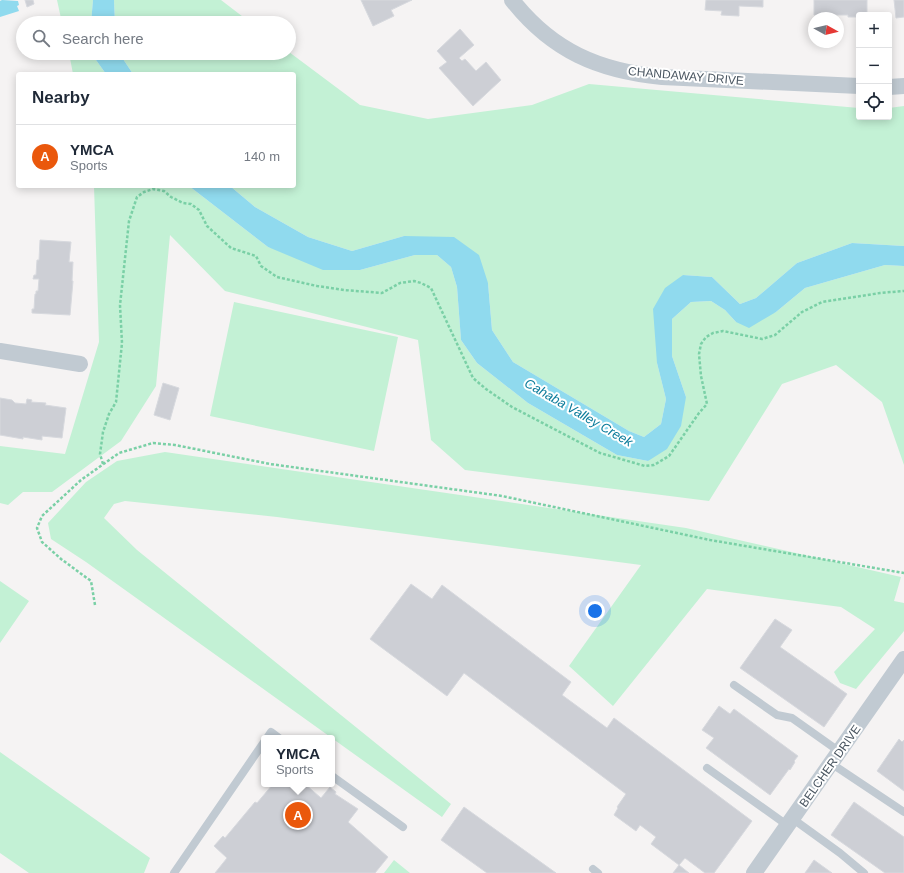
<!DOCTYPE html>
<meta charset="utf-8">
<style>
:root{--surface:#fff;--page:#f6f6f7;--text:#1f2937;--muted:#747a83;--line:#e0e1e3;--accent:#ea580c}
body{margin:0;font-family:Helvetica,sans-serif;background:var(--page);color:var(--text)}
.controls{position:absolute;right:12px;top:12px;display:grid;overflow:hidden;border-radius:4px;box-shadow:0 2px 10px #0003}
.controls button{width:36px;height:36px;display:grid;place-items:center;padding:0;border:0;border-bottom:1px solid var(--line);background:var(--surface);color:var(--text);font:20px sans-serif}
.compass{position:absolute;left:808px;top:12px;width:36px;height:36px;border-radius:50%;background:var(--surface);box-shadow:0 2px 10px #0003;rotate:98deg}
.you{position:absolute;left:595px;top:611px;width:14px;height:14px;margin:-10px;border:3px solid #fff;border-radius:50%;background:#1a73e8;box-shadow:0 0 0 6px #1a73e833}
.badge{display:grid;place-items:center;width:26px;height:26px;border-radius:50%;background:var(--accent);color:#fff;font-size:13px;font-weight:700}
.pin{position:absolute;translate:-50% -50%;border:2px solid #fff;box-shadow:0 1px 4px #0006}
.popup{position:absolute;left:261px;top:735px;width:74px;height:52px;box-sizing:border-box;display:grid;place-content:center;border-radius:4px;background:var(--surface);filter:drop-shadow(0 1px 3px #0005);font-size:13px;white-space:nowrap;color:var(--muted)}
.popup b{font-size:15px;color:var(--text)}
.popup::after{content:'';position:absolute;left:50%;top:100%;margin-left:-8px;border:8px solid transparent;border-top-color:var(--surface)}
.list{margin:0;padding:0;list-style:none}
h2{display:flex;justify-content:space-between;align-items:center;height:52px;margin:0;padding:0 16px;font-size:17px}
h2 small{font-size:13px;font-weight:400;color:var(--muted)}
.list li{display:grid;grid-template-columns:26px 1fr auto;gap:12px;align-items:center;box-sizing:border-box;height:64px;padding:0 16px;border-top:1px solid var(--line)}
.list b{display:block;font-size:15px;white-space:nowrap}
.list p{margin:0;font-size:13px;white-space:nowrap;color:var(--muted)}
.list em{font-size:13px;font-style:normal;color:var(--muted)}
.icon{flex:none;width:22px;height:22px;fill:none;stroke:currentColor;stroke-width:2;stroke-linecap:round;stroke-linejoin:round}
.map{position:relative;flex:none;width:904px;height:873px;overflow:hidden}
.search{position:absolute;background:var(--surface);box-shadow:0 2px 10px #0003;left:16px;top:16px;width:280px;height:44px;display:flex;align-items:center;gap:10px;box-sizing:border-box;padding:0 14px;border-radius:22px;color:var(--muted);font-size:15px}
.panel{position:absolute;background:var(--surface);box-shadow:0 2px 10px #0003;left:16px;top:72px;width:280px;height:116px;border-radius:4px}
.map>svg:first-child{display:block}
</style>
<div class="map">
<svg width="904" height="873" viewBox="0 0 904 873">
<rect width="100%" height="100%" fill="#f5f3f3"/>
<!-- green -->
<path fill="#c3f1d5" d="M 57,0 L 93,0 L 91,23 L 62,23 Z
M 114,0 L 221,0 L 251,23 L 115,23 Z
M 289,52 L 360,105 L 428,119 L 532,105 L 589,84 L 859,108 L 859,117 L 889,117 L 889,108 L 904,106 L 904,246 L 852,243 L 797,263 L 756,298 L 740,304 L 712,277 L 683,275 L 657,363 L 666,399 L 661,424 L 644,437 L 629,431 L 513,362 L 492,330 L 488,283 L 404,236 L 352,251 L 308,237 L 255,207 L 230,186 L 294,186 L 294,74 L 133,74 L 119,53 L 289,53 Z
M 69,53 L 94,53 L 96,60 L 106,74 L 73,74 Z
M 94,186 L 189,186 L 268,247 L 360,270 L 415,255 L 437,255 L 451,267 L 457,287 L 461,340 L 477,363 L 528,403 L 617,455 L 648,461 L 686,397 L 672,356 L 672,319 L 691,302 L 711,301 L 725,310 L 736,322 L 776,312 L 805,288 L 885,265 L 904,266 L 904,465 L 882,402 L 836,365 L 782,384 L 709,501 L 465,470 L 431,440 L 418,340 L 225,291 L 170,235 L 156,386 L 121,441 L 52,492 L 23,492 L 8,505 L 0,503 L 0,446 L 65,454 L 99,342 Z
M 234,302 L 398,337 L 374,451 L 210,416 Z
M 165,452 L 686,528 L 901,577 L 894,601 L 904,603 L 904,631 L 856,689 L 840,683 L 834,672 L 875,629 L 841,607 L 707,589 L 613,706 L 569,666 L 641,565 L 277,517 L 125,501 L 114,504 L 104,518 L 137,550 L 451,804 L 442,817 L 86,562 L 51,539 L 48,523 L 86,482 L 117,461 Z
M 0,581 L 29,601 L 0,643 Z
M 0,752 L 150,858 L 144,873 L 29,873 L 0,853 Z
M 394,860 L 410,873 L 384,873 Z"/>
<!-- water -->
<path fill="#90daee" d="M 2,0 L 18,1 L 19,5 L 17,6 L 19,11 L 0,17 L 0,1 Z
M 93,0 L 114,0 L 115,23 L 91,23 Z
M 94,53 L 119,53 L 133,74 L 106,74 L 96,60 Z
M 189,186 L 230,186 L 255,207 L 308,237 L 352,251 L 404,236 L 454,237 L 479,255 L 488,283 L 492,330 L 513,362 L 629,431 L 644,437 L 661,424 L 666,399 L 657,363 L 653,309 L 665,288 L 683,275 L 712,277 L 740,304 L 756,298 L 797,263 L 852,243 L 904,246 L 904,266 L 885,265 L 805,288 L 776,312 L 749,328 L 736,322 L 725,310 L 711,301 L 691,302 L 672,319 L 672,356 L 686,397 L 681,426 L 667,449 L 648,461 L 617,455 L 528,403 L 477,363 L 461,340 L 457,287 L 451,267 L 437,255 L 415,255 L 360,270 L 323,270 L 268,247 Z"/>
<!-- building -->
<path fill="#cdcfd5" stroke="#d7d9de" d="M 25,0 L 33,0 L 34,4 L 27,7 Z
M 361,0 L 412,0 L 391,10 L 394,16 L 373,26 Z
M 706,0 L 763,0 L 763,7 L 739,6 L 739,16 L 721,15 L 722,11 L 705,10 Z
M 814,0 L 867,0 L 867,15 L 856,15 L 856,17 L 848,17 L 848,15 L 831,15 L 831,18 L 818,18 L 818,15 L 814,15 Z
M 894,0 L 904,0 L 904,17 L 896,18 Z
M 460,29 L 474,45 L 459,58 L 462,61 L 465,59 L 476,71 L 486,62 L 501,80 L 473,106 L 439,68 L 447,62 L 437,51 Z
M 40,240 L 71,242 L 69,262 L 73,262 L 72,281 L 73,281 L 70,315 L 32,313 L 32,309 L 34,309 L 35,294 L 36,294 L 36,291 L 38,291 L 39,279 L 33,279 L 34,275 L 36,275 L 37,260 L 39,260 Z
M 163,383 L 179,388 L 170,420 L 154,415 Z
M 0,398 L 12,400 L 15,403 L 26,404 L 27,399 L 32,400 L 31,402 L 46,403 L 45,405 L 66,408 L 62,438 L 42,436 L 42,440 L 23,437 L 23,439 L 0,435 Z
M 411,584 L 432,599 L 442,585 L 571,682 L 562,695 L 607,728 L 614,718 L 752,821 L 714,873 L 705,873 L 685,858 L 679,865 L 651,844 L 656,837 L 640,825 L 636,831 L 614,815 L 618,808 L 617,807 L 626,794 L 464,673 L 447,696 L 370,639 Z
M 775,619 L 792,630 L 780,647 L 847,694 L 824,727 L 740,668 Z
M 719,706 L 730,714 L 734,709 L 798,756 L 794,761 L 795,762 L 790,770 L 789,769 L 770,795 L 706,748 L 714,738 L 702,730 Z
M 899,739 L 902,742 L 904,740 L 904,791 L 877,771 Z
M 273,784 L 305,784 L 321,798 L 330,787 L 336,792 L 335,794 L 358,809 L 348,822 L 388,857 L 375,873 L 215,873 L 227,858 L 214,846 L 223,836 L 225,838 L 255,802 L 257,803 Z
M 854,802 L 904,837 L 904,873 L 885,873 L 831,835 Z
M 464,807 L 556,873 L 487,873 L 441,840 Z
M 814,860 L 832,873 L 805,873 Z
M 679,865 L 689,873 L 673,873 Z"/>
<g fill="none" stroke-linecap="round" stroke-linejoin="round">
<!-- path -->
<path stroke="#7ad0a6" stroke-width="2.5" stroke-dasharray="3 2" stroke-linecap="butt" d="M 103,464 L 100,454 L 103,432 L 109,414 L 116,402 L 122,343 L 120,305 L 129,221 L 137,197 L 144,192 L 153,189 L 164,191 L 171,197 L 183,203 L 191,204 L 199,210 L 207,226 L 231,248 L 256,256 L 261,266 L 277,277 L 317,286 L 344,290 L 382,293 L 400,283 L 414,281 L 421,283 L 431,288 L 473,378 L 486,389 L 512,407 L 600,453 L 645,466 L 654,465 L 669,456 L 699,413 L 707,404 L 701,376 L 699,354 L 701,344 L 706,337 L 713,333 L 723,331 L 762,339 L 775,335 L 802,312 L 822,302 L 880,293 L 904,291
M 95,605 L 91,581 L 61,559 L 42,542 L 37,528 L 42,516 L 81,480 L 119,453 L 153,443 L 175,445 L 270,464 L 502,496 L 710,540 L 904,573"/>
<!-- service -->
<path stroke="#c1cad2" stroke-width="8" d="M 734,685 L 777,715 L 792,718 L 840,752
M 267,738 L 271,732 L 279,738
M 832,764 L 904,812
M 707,768 L 787,825
M 332,776 L 403,827
M 793,819 L 840,853 L 864,873
M 593,869 L 598,873
M 174,873 L 264,742"/>
<!-- minor -->
<path stroke="#c1cad2" stroke-width="16" d="M 512,0 C 552,51 599,71 662,77 L 859,86
M 889,87 L 904,86
M 0,351 L 80,364
M 754,873 L 904,659"/>
</g>
<g text-anchor="middle" stroke-width="4" stroke-linejoin="round" paint-order="stroke">
<!-- street labels -->
<g font-size="12" fill="#4a5661" stroke="#fff">
<text transform="translate(686 76) rotate(5)" y="4">CHANDAWAY DRIVE</text>
<text transform="translate(830 766) rotate(-55)" y="4">BELCHER DRIVE</text>
</g>
<!-- water labels -->
<g font-size="13" font-style="italic" fill="#0c7c9b" stroke="#fff">
<text transform="translate(579 412) rotate(30)" y="5">Cahaba Valley Creek</text>
</g>
</g>
</svg>
<div class="controls">
<button>+</button>
<button>−</button>
<button><svg class="icon" aria-label="locate" viewBox="0 0 24 24"><circle cx="12" cy="12" r="6"/><path d="M12 2v4M12 18v4M2 12h4M18 12h4"/></svg></button>
</div>
<svg class="compass" viewBox="-18 -18 36 36"><path d="M0-13l5 13h-10z" fill="#e53935"/><path d="M0 13l5-13h-10z" fill="#747a83"/></svg>
<div class="you"></div>
<div class="pin badge" style="left:298px;top:815px">A</div>
<div class="popup"><b>YMCA</b>Sports</div>
<div class="search"><svg class="icon" aria-label="search" viewBox="0 0 24 24"><circle cx="10" cy="10" r="6"/><path d="M15 15l6 6"/></svg>Search here</div>
<section class="panel">
<h2>Nearby<small></small></h2>
<ul class="list">
<li><span class="badge">A</span><div><b>YMCA</b><p>Sports</p></div><em>140 m</em></li>
</ul>
</section>
</div>
